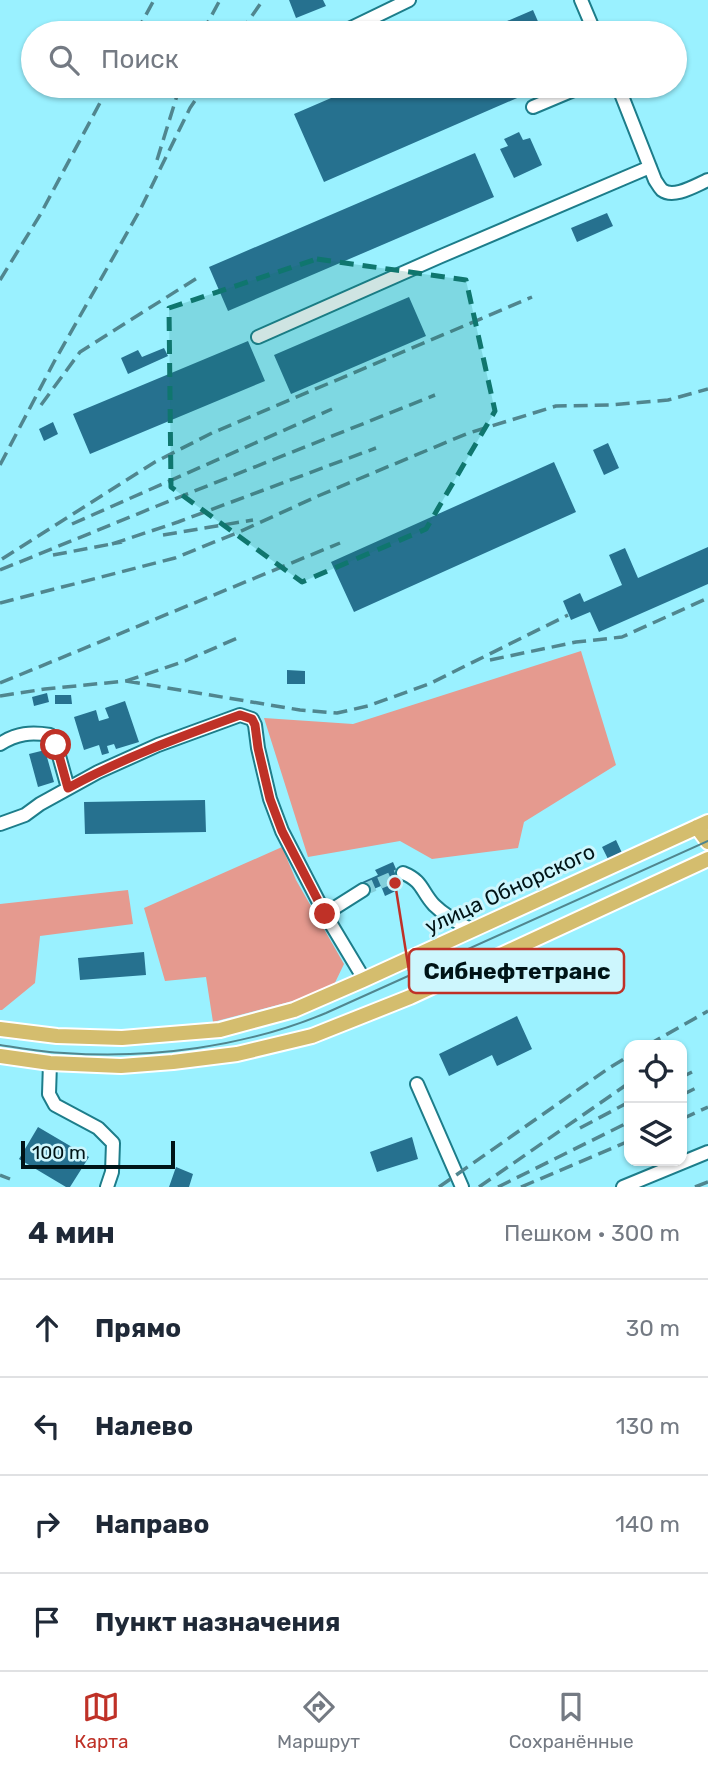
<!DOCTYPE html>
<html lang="ru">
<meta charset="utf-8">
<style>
:root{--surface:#fff;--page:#f6f6f7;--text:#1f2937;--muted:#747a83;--line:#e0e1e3;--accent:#bf3127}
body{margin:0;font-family:Rubik,sans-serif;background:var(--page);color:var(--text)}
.controls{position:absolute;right:21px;bottom:21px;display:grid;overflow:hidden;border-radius:14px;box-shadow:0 2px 5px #0004}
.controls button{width:63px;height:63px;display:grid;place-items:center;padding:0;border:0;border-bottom:2px solid var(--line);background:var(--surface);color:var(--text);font:35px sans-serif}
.scale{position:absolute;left:21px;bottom:18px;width:154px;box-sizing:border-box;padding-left:7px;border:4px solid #001417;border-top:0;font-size:19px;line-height:24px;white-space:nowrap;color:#001417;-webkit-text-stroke:5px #cdf6fd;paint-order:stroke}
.stop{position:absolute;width:21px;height:21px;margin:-16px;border:5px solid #bf3127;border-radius:50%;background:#fff}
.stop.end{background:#bf3127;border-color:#fff;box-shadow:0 2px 7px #0008}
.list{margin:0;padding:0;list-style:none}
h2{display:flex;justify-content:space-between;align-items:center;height:91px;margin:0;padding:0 28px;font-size:30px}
h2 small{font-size:23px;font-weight:400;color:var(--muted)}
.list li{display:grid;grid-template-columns:46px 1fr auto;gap:21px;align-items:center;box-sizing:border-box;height:98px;padding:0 28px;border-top:2px solid var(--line)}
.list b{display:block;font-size:26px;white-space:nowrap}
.list em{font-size:23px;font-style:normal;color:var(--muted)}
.icon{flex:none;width:38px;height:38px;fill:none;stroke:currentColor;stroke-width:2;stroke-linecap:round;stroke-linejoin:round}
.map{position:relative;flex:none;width:708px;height:1187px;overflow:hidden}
.search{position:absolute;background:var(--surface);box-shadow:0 2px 5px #0004;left:21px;right:21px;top:21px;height:77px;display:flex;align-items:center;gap:18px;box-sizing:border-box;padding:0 24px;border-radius:38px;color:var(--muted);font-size:26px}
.sheet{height:483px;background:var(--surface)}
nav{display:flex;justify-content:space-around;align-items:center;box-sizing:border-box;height:98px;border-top:2px solid var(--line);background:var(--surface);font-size:19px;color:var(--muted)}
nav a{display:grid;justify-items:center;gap:4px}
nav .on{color:var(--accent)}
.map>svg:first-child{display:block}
</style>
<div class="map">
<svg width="708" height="1187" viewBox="0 0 708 1187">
<rect width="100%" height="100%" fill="#9af1ff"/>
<!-- forest -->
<path fill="#e59a8f" d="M 581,651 L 616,765 L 524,822 L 518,848 L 432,859 L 400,841 L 308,857 L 264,718 L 353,724 Z
M 282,847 L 296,880 L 344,964 L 331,991 L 213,1022 L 206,977 L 165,981 L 144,908 Z
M 128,890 L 133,924 L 40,936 L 35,983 L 2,1010 L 0,1010 L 0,904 Z"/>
<!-- building -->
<path fill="#26718f" d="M 289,0 L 323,0 L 326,6 L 296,18 Z
M 533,10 L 543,33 L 479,33 Z
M 359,86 L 540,86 L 540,88 L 324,182 L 294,114 Z
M 519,132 L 523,140 L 530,138 L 542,165 L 514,178 L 500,149 L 508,146 L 504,139 Z
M 475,153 L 494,197 L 228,311 L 209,267 Z
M 607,213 L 613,226 L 577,242 L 571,228 Z
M 409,297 L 426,336 L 291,394 L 274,355 Z
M 248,341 L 265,381 L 90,454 L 73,414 Z
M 164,348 L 168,356 L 128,374 L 121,358 L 138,350 L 142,357 Z
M 53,422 L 58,434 L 44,441 L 39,429 Z
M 608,443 L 619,468 L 604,475 L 593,450 Z
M 554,462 L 576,512 L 354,612 L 331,562 Z
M 708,547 L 708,584 L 599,632 L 590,612 L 571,620 L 563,601 L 580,593 L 584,602 L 622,585 L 609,555 L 625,548 L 638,578 Z
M 287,670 L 305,671 L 305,684 L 287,684 Z
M 47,693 L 49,702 L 34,706 L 32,697 Z
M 55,695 L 71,695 L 72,704 L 55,704 Z
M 125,701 L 139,742 L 116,749 L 114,744 L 107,746 L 109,753 L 102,755 L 99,745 L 84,750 L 74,717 L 96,710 L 99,721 L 109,718 L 105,708 Z
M 45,750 L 54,782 L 38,787 L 29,754 Z
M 205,800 L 206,832 L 85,834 L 84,802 Z
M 616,840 L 623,855 L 609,861 L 602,847 Z
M 393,862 L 396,869 L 400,867 L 405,877 L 396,881 L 400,889 L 385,896 L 381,886 L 364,893 L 360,883 L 378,875 L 375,870 Z
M 144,952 L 146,975 L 80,980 L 78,958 Z
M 517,1016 L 532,1049 L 497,1066 L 492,1055 L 449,1076 L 439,1054 Z
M 38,1127 L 89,1157 L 70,1187 L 66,1187 L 19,1159 Z
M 412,1137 L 418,1159 L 377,1172 L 370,1152 Z
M 176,1167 L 193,1174 L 189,1187 L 169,1187 Z"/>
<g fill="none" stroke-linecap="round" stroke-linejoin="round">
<!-- minor-tunnel -->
<path stroke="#83d0dc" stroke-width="12" stroke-dasharray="12 6" stroke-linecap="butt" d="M 363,890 L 403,873"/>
<defs>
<path id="minor" d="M 581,0 L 595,33
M 341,33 L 409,0
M 618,86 L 655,180 C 657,183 659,187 662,190 C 674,199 696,185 708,180
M 533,107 L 583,86
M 258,337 L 439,257 L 650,167
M 0,744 C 17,733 31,732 50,735 L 56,745 L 68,788
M 0,824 L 25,815 L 40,804 L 98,772 L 158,745 L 240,715 L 252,719 L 255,725 L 258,748 L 270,799 L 282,831 L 325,914
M 403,873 C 423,881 421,891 434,905 C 445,916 458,923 472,930
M 363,890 L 325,914 L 361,974 L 363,980
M 50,1063 L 49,1094 L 55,1105 L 98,1128 L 113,1143 L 112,1172 L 107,1187
M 417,1084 L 462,1187
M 623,1187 L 708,1152"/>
<path id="major" d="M 697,827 L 708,842
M 0,1029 L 57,1036 L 122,1038 L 220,1030 L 294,1010 L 363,980 L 708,822
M 0,1056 L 50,1063 L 121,1066 L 173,1062 L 237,1054 L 312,1036 L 410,997 L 708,859"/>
</defs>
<!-- minor casing -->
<use href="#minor" stroke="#1d7d8a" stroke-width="16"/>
<!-- major casing -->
<use href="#major" stroke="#fff" stroke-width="18"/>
<!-- minor -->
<use href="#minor" stroke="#fff" stroke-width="12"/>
<!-- major -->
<use href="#major" stroke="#d4bd6e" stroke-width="14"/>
<!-- tram -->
<path stroke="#50868f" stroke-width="2" d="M 0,1045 C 21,1048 43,1052 64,1053 C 151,1059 245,1047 326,1013 L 708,841"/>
<!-- rail -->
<path stroke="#50868f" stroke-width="3.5" stroke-dasharray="14 7" stroke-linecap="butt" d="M 136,33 L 154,0
M 202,33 L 220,0
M 240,33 L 263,0
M 157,160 L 180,86
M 0,280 L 40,215 L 109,86
M 41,405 L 80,352 L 197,278
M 0,465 L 54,362 L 140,210 L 190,108 L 205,86
M 72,524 L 332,409
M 163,535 L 253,520
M 112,544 L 178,522 L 376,448
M 53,555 L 122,542
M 2,559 L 155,462 L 212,433 L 532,297
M 0,570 L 157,506 L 435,395
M 0,603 L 175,558 L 239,532 L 318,496 L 466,434 L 556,406 L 609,405 L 668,400 L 708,389
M 490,660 L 576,642 L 622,637 L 708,598
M 126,681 L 300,710 L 337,713 L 368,706 L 429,684 L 568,615
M 0,683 L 340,543
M 0,696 L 45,689 L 126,681 L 185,661 L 242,636
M 648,1045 L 708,1011
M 682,1077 L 692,1072
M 682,1095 L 698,1087
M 682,1119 L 708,1107
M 580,1128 L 629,1102
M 0,1175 L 10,1179
M 439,1187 L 609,1068 L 629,1056
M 479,1187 L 629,1083
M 498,1187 L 629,1122
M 521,1187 L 629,1141
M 695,1187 L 708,1182"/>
</g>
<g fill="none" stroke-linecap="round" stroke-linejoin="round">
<!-- route -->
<path stroke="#bf3127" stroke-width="9" d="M 56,745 L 68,788 C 123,758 182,736 240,715 L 252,719 L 255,725 L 258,748 L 270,799 L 282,831 L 325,914"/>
</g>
<!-- marked area -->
<path fill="#0f766e" fill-opacity="0.2" stroke="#0f766e" stroke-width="5" stroke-dasharray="14 9" stroke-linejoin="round" d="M 317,259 L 466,280 L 495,411 L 426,529 L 302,582 L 171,487 L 169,308 Z"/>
<g text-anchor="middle" stroke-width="6" stroke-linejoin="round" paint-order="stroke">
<!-- street labels -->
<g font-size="21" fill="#001417" stroke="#cdf6fd">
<text transform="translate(510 889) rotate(-25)" y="7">улица Обнорского</text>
</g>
</g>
<!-- callouts -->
<path fill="none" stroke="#bf3127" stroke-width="2.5" d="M395 883L409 971"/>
<circle fill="#bf3127" stroke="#cdf6fd" stroke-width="2.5" cx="395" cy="883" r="7"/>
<rect fill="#cdf6fd" stroke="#bf3127" stroke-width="2.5" x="409" y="949" width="215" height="44" rx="7"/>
<g font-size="23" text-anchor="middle" font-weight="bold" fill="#001417">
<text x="517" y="979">Сибнефтетранс</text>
</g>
</svg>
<div class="controls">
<button><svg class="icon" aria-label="locate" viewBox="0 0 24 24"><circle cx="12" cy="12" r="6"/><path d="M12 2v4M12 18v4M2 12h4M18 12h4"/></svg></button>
<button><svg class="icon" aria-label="layers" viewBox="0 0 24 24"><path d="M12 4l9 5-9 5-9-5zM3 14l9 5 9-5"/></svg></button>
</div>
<div class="scale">100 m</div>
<div class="stop" style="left:56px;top:745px"></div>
<div class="stop end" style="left:325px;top:914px"></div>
<div class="search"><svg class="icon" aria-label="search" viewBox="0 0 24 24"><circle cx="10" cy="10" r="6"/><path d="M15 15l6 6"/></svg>Поиск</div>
</div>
<section class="sheet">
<h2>4 мин<small>Пешком · 300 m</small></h2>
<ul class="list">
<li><svg class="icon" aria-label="ahead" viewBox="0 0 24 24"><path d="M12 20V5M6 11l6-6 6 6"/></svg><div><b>Прямо</b></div><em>30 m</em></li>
<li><svg class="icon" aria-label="left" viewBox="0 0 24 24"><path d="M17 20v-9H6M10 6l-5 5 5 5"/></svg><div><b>Налево</b></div><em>130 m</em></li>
<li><svg class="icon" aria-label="right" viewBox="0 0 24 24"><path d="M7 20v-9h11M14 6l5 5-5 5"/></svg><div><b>Направо</b></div><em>140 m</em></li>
<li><svg class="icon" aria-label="arrive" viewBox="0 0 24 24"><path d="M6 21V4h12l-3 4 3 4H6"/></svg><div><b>Пункт назначения</b></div></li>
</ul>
</section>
<nav>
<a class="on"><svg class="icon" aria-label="map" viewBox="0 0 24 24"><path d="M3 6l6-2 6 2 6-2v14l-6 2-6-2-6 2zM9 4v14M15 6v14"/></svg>Карта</a>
<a><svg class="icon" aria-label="directions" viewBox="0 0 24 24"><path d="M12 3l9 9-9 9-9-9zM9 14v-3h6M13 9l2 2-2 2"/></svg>Маршрут</a>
<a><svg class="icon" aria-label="saved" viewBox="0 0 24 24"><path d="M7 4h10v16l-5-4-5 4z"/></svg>Сохранённые</a>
</nav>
